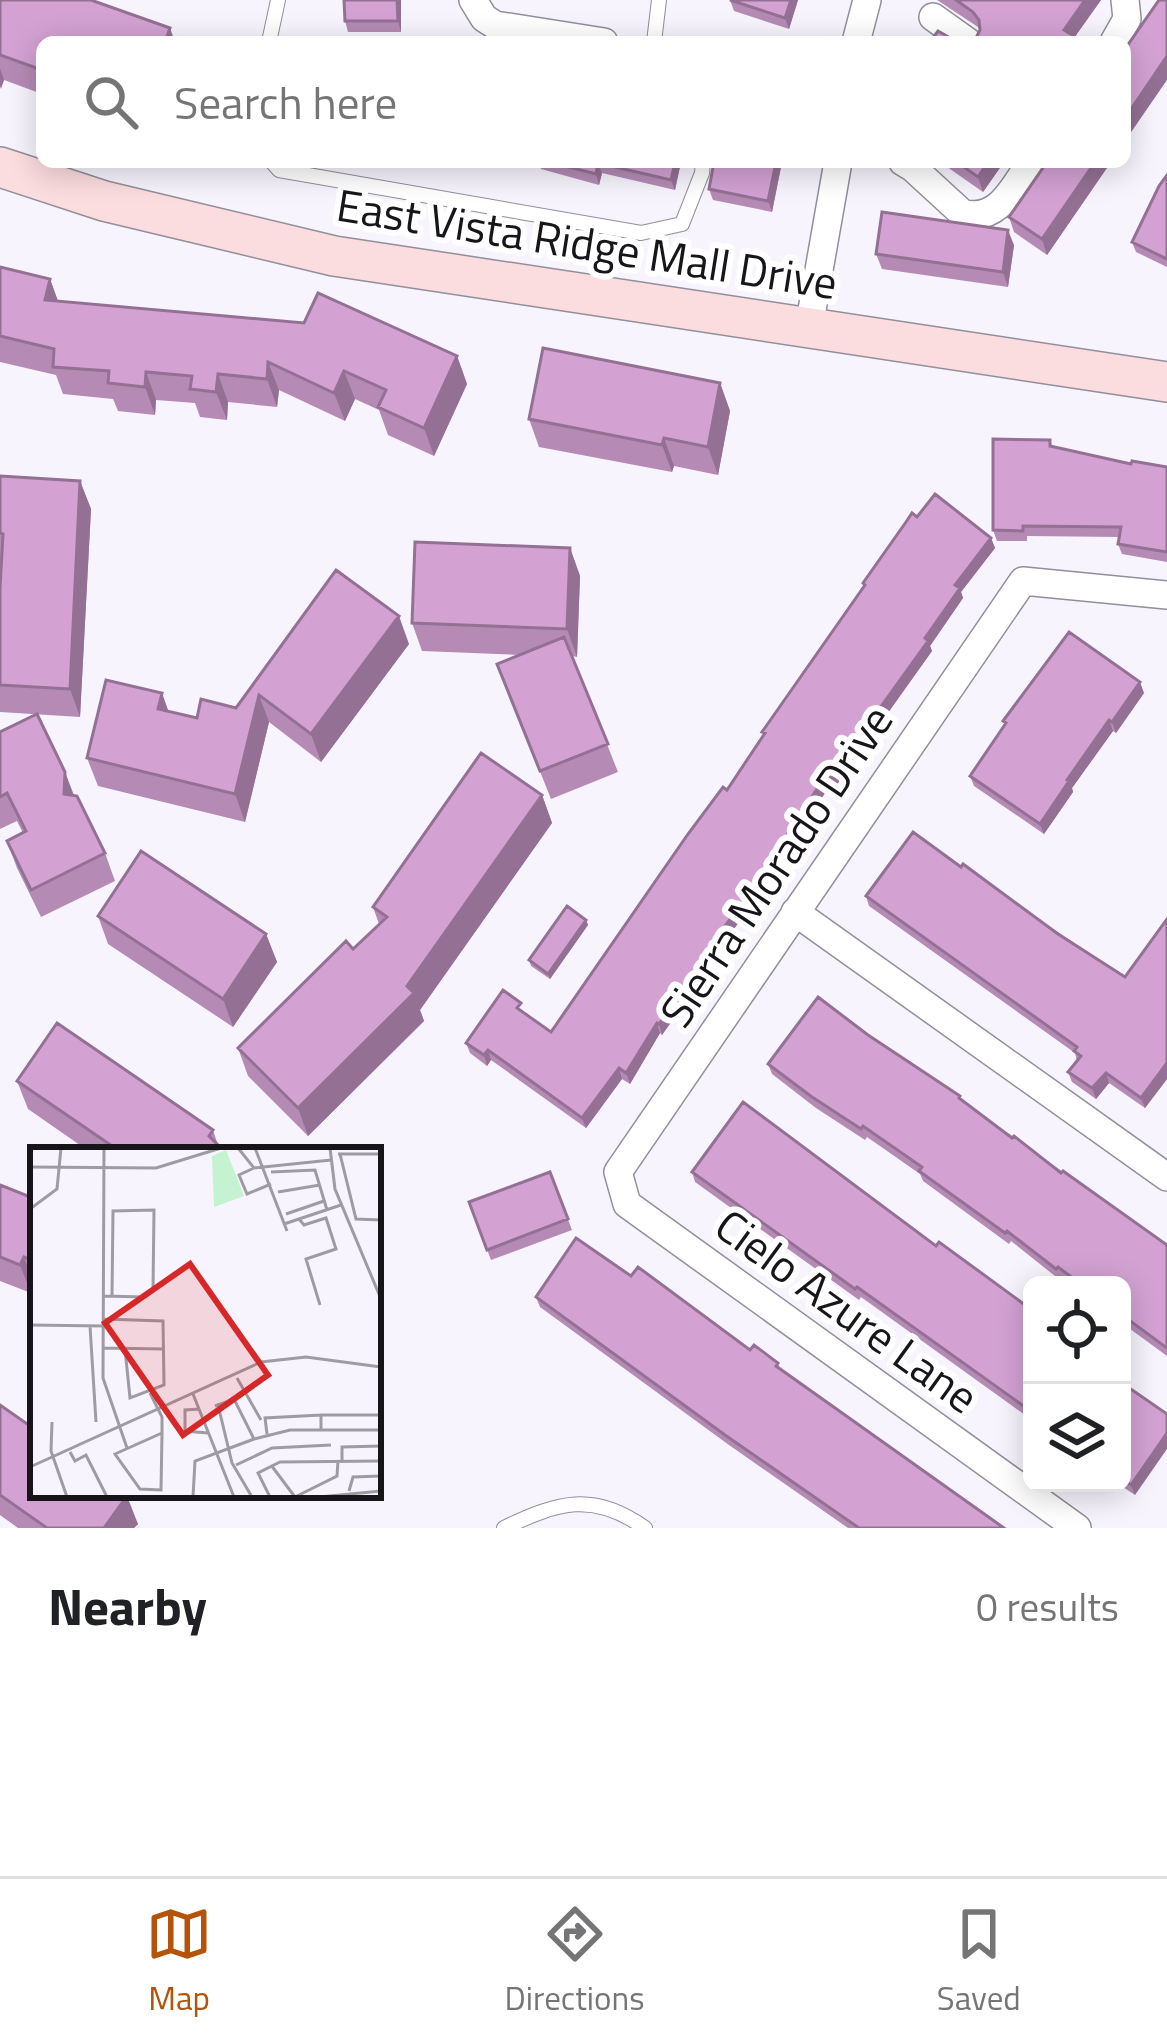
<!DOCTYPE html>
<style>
:root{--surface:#fff;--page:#f6f6f6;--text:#202124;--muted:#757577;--line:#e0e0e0;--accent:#b45309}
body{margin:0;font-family:"Titillium Web",sans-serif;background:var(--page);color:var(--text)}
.controls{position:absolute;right:36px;bottom:36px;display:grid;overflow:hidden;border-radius:18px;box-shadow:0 6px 30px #0003}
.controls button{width:108px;height:108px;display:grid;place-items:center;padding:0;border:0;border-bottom:3px solid var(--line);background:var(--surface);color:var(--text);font:60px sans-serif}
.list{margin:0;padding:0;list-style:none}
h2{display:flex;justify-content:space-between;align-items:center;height:156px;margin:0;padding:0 48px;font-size:51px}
h2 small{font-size:39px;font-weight:400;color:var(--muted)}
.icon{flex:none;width:66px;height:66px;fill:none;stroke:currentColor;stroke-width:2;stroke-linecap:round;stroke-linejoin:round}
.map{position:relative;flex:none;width:1167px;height:1528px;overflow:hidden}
.search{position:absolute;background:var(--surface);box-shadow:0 6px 30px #0003;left:36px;right:36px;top:36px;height:132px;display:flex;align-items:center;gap:30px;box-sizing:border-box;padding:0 42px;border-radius:18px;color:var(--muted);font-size:45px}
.sheet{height:348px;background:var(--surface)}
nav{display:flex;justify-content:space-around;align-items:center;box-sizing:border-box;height:168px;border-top:3px solid var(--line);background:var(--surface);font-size:33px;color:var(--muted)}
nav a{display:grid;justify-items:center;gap:6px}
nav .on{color:var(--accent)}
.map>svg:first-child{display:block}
</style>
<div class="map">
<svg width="1167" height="1528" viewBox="0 0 1167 1528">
<rect width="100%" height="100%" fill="#f8f4fe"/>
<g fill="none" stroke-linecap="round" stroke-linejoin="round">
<defs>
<path id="lane" d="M 269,42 L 278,0
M 654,42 L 659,0
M 272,162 L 279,170 L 641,233 L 682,224 L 702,173 L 703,162
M 504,1528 C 558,1502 593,1491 645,1528"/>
<path id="street" d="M 473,0 L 484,18 L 495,25 L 604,42
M 933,17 L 968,42
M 856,42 L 867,0
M 1114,42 L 1127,19 L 1125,0
M 903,162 L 913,168 L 962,213 C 998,224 1014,186 1031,162
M 809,327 L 838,162
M 795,912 L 1167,1177
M 1077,1528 L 627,1204 L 618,1172 L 1023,581 L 1167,595"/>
<path id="secondary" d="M 0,167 L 104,201 L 334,256 L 1167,382"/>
</defs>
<!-- lane casing -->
<use href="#lane" stroke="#928e9a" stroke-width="16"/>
<!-- street casing -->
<use href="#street" stroke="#928e9a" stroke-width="30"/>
<!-- secondary casing -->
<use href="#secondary" stroke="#928e9a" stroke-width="42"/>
<!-- lane -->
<use href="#lane" stroke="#fff" stroke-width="14"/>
<!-- street -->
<use href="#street" stroke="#fff" stroke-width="27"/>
<!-- secondary -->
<use href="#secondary" stroke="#fbdcdf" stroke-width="39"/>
</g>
<!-- wall -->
<path fill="#b58bb5" d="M 0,0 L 42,42 L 42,94 L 4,80 L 0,88 Z
M 344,0 L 401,0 L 401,32 L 348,32 L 345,21 Z
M 730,0 L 798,0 L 789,29 L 734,11 Z
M 937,0 L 1101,0 L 1074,38 L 976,38 L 980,29 L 978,27 Z
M 529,162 L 681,162 L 675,190 L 602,173 L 599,185 L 541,169 L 539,164 Z
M 782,162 L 772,212 L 713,200 L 709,189 Z
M 940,162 L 1004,162 L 983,192 Z
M 1047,162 L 1111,162 L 1047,255 L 1014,232 L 1009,217 Z
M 1167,175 L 1167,267 L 1136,252 L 1132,242 Z
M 1014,245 L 1008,287 L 882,269 L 876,254 Z
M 0,267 L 50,279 L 58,301 L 457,356 L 467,384 L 434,456 L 388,435 L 379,410 L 355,399 L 345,421 L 279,390 L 277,407 L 228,402 L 227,420 L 200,417 L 195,403 L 156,400 L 155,415 L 118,411 L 113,399 L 63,394 L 56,375 L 0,362 Z
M 720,383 L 730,411 L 718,475 L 674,466 L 672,472 L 539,447 L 529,419 Z
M 1050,440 L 1052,446 L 1131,464 L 1167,467 L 1167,562 L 1122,554 L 1118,544 L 1119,537 L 1027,536 L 1027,541 L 997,541 L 993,530 Z
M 0,476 L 80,481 L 91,509 L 80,717 L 0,712 Z
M 917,517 L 991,538 L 995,548 L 961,592 L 963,598 L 930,646 L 932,651 L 833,790 L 829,787 L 794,839 L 797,847 L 782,869 L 779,868 L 725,941 L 726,944 L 662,1035 L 660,1033 L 630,1084 L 622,1079 L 586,1128 L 491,1060 L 487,1066 L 470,1053 L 466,1043 L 524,1013 L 551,1032 L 727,790 L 764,735 L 762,732 L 864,587 L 863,583 Z
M 570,548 L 580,576 L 577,657 L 572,656 L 618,772 L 551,799 L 497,664 L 520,655 L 422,651 L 412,623 Z
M 336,570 L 409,644 L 321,762 L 269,722 L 245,822 L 98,786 L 87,758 L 169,712 L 197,718 L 236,708 Z
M 1144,693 L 1116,733 L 1113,731 L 1072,788 L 1073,792 L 1044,834 L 974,786 L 970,776 L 1005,726 L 1003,721 Z
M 0,732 L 65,772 L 74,795 L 105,853 L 115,881 L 41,917 L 17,868 L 7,841 L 23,833 L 17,821 L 0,829 Z
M 542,795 L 552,823 L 420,1010 L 424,1021 L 308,1136 L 248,1076 L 238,1048 L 353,949 L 379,924 L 373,907 Z
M 961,867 L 1125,977 L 1167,919 L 1167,1079 L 1145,1108 L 1109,1083 L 1096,1099 L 1072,1082 L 1068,1072 L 1077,1061 L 1075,1053 L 869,906 L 866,896 Z
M 98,916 L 266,934 L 277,962 L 233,1027 L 108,944 Z
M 586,920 L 588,925 L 550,979 L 531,966 L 529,960 Z
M 868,1035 L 1167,1245 L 1167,1356 L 1122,1323 L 1122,1285 L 1071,1285 L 1061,1278 L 1060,1280 L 1011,1241 L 1009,1244 L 923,1181 L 920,1174 L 867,1137 L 865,1140 L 816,1108 L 772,1074 L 768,1064 Z
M 17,1081 L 213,1130 L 218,1145 L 223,1150 L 87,1150 L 28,1109 Z
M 550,1172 L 572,1230 L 491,1260 L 469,1202 Z
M 692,1172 L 936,1246 L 1032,1310 L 1032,1420 L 861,1297 L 859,1300 L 695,1182 Z
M 0,1185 L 33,1198 L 33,1287 L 31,1293 L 0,1281 Z
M 631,1276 L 750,1350 L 778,1363 L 780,1369 L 1004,1528 L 848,1528 L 729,1445 L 540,1307 L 536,1297 Z
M 1122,1372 L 1127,1376 L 1131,1387 L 1135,1495 L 1117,1483 L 1122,1483 Z
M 0,1405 L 138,1524 L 134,1528 L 18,1528 L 0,1515 Z"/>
<!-- shaded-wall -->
<path fill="#947194" d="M 397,0 L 401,0 L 401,32 L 398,21 Z
M 791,0 L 798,0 L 789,29 L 785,18 Z
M 1085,0 L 1101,0 L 1074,38 L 1076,42 L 1068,42 L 1064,30 Z
M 170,28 L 175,42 L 165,42 Z
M 1167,56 L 1167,80 L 1125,141 L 1125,118 Z
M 0,68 L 4,80 L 1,89 L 0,85 Z
M 675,162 L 681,162 L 675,190 L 671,180 Z
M 776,162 L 782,162 L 772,212 L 768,201 Z
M 988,162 L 1004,162 L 983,192 L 978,177 Z
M 1095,162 L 1111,162 L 1047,255 L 1042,239 Z
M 598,163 L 602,173 L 599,185 L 596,174 Z
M 1008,230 L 1014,245 L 1008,287 L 1003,272 Z
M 50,279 L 60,307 L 45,300 Z
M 457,356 L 467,384 L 434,456 L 424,428 Z
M 268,362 L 279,390 L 277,407 L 267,379 Z
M 344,371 L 355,399 L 345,421 L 334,393 Z
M 146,372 L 156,400 L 155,415 L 145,387 Z
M 218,374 L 228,402 L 227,420 L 216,392 Z
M 720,383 L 730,411 L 718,475 L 708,447 Z
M 664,438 L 674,466 L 672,472 L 662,445 Z
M 80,481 L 91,509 L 80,717 L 70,689 Z
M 991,538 L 995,548 L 961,592 L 963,598 L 930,646 L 932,651 L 833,790 L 829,779 L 925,638 L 955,585 Z
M 570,548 L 580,576 L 577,657 L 567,629 Z
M 399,616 L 409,644 L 321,762 L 311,734 Z
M 1140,682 L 1144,693 L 1116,733 L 1112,722 Z
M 162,693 L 172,721 L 158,709 Z
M 259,695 L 269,722 L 245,822 L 235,794 Z
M 1109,720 L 1113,731 L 1072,788 L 1073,792 L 1044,834 L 1040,824 L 1067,780 Z
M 65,772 L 75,800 L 64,794 Z
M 825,777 L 829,787 L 794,840 L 797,847 L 782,869 L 778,859 L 788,833 Z
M 542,795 L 552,823 L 420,1010 L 424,1021 L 308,1136 L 298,1108 L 407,986 Z
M 775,857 L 779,868 L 725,941 L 726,944 L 662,1035 L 659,1024 L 720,933 Z
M 586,920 L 588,925 L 550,979 L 548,974 Z
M 266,934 L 277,962 L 233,1027 L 223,999 Z
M 657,1023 L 660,1033 L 630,1084 L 626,1073 Z
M 488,1050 L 491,1060 L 487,1066 L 484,1055 Z
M 1167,1063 L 1167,1079 L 1145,1108 L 1141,1098 Z
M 619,1068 L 622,1079 L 586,1128 L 582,1118 Z
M 1106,1073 L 1109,1083 L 1096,1099 L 1092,1088 Z
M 24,1257 L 33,1282 L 31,1293 L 20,1265 Z
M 1167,1433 L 1167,1449 L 1135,1495 L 1131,1485 Z
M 127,1496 L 138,1524 L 134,1528 L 104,1528 Z"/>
<!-- building -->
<path fill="#d3a2d3" stroke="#947194" stroke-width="3" d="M 0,0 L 91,0 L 170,28 L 165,42 L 42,42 L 42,70 L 0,55 Z
M 344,0 L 397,0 L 398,21 L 345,21 Z
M 730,0 L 791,0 L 785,18 Z
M 956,0 L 1085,0 L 1064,30 L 1074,36 L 1070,42 L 967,42 L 976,38 L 980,30 L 979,20 L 973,12 Z
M 1159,0 L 1167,0 L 1167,56 L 1125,118 L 1125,49 Z
M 938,31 L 957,42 L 930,42 Z
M 549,162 L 675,162 L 671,180 L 598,163 L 596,174 Z
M 714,162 L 776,162 L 768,201 L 709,189 Z
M 957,162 L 988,162 L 978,177 Z
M 1047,162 L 1095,162 L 1042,239 L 1009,217 Z
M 1167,175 L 1167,259 L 1132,242 L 1159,186 Z
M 882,212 L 1008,230 L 1003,272 L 876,254 Z
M 0,267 L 50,279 L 45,300 L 304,323 L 318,293 L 457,356 L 424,428 L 378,407 L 386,390 L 344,371 L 334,393 L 268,362 L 267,379 L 218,374 L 216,392 L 190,389 L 192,376 L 146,372 L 145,387 L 108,383 L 109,371 L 53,367 L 54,349 L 0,336 Z
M 543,348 L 720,383 L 708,447 L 664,438 L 662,445 L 529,419 Z
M 993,439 L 1050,440 L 1050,446 L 1131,464 L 1132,461 L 1167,467 L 1167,552 L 1118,544 L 1121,527 L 1023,526 L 1023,531 L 993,530 Z
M 0,476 L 80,481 L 70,689 L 0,685 L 0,588 L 3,534 L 0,533 Z
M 935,494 L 991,538 L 955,585 L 960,588 L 925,638 L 928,641 L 829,779 L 825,777 L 788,833 L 793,837 L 778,859 L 775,857 L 720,933 L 723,934 L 659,1024 L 657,1023 L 626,1073 L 619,1068 L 582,1118 L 488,1050 L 484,1055 L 466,1043 L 503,990 L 521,1003 L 517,1008 L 551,1032 L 688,834 L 723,787 L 727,790 L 765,733 L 762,732 L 865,585 L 863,583 L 906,522 L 912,513 L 917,517 Z
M 415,542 L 570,548 L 567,629 L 412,623 Z
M 336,570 L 399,616 L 311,734 L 259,695 L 235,794 L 87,758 L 106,680 L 162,693 L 158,709 L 197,718 L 201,699 L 236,708 Z
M 1069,632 L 1140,682 L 1112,722 L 1109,720 L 1067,780 L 1069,781 L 1040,824 L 970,776 L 1006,723 L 1003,721 Z
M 564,637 L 608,744 L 540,771 L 497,664 Z
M 37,714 L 65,772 L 64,794 L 77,796 L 105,853 L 31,890 L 7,841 L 26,831 L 7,793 L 0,797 L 0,732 Z
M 481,753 L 542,795 L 407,986 L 414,993 L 298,1108 L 238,1048 L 346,941 L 353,949 L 387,917 L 373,907 Z
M 913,832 L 961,867 L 963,864 L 1058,934 L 1125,977 L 1167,919 L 1167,1063 L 1141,1098 L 1106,1073 L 1092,1088 L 1068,1072 L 1081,1056 L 1074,1051 L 1077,1047 L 866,896 Z
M 141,851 L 266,934 L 223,999 L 98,916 Z
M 567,906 L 586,920 L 548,974 L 529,960 Z
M 818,997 L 868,1035 L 960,1096 L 959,1098 L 1012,1138 L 1014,1136 L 1061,1173 L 1063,1171 L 1167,1245 L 1167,1348 L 1122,1315 L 1122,1285 L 1082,1285 L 1058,1267 L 1056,1269 L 1007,1231 L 1005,1233 L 919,1171 L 922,1167 L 863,1126 L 861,1129 L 812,1097 L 768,1064 Z
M 57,1023 L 213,1130 L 209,1136 L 223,1150 L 118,1150 L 17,1081 Z
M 743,1102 L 936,1246 L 939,1242 L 1032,1310 L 1032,1412 L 857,1287 L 855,1289 L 692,1172 Z
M 550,1172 L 568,1219 L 487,1250 L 469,1202 Z
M 0,1185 L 33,1198 L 33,1261 L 24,1257 L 20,1265 L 0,1257 Z
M 576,1238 L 631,1276 L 638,1267 L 750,1350 L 754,1345 L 778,1363 L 776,1366 L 1004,1528 L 859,1528 L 725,1435 L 536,1297 Z
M 1122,1372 L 1127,1376 L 1122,1383 L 1167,1414 L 1167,1433 L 1131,1485 L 1122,1479 Z
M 0,1405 L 33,1428 L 33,1495 L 127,1496 L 104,1528 L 47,1528 L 0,1495 Z"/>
<g text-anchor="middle" stroke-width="12" stroke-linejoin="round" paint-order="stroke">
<!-- street labels -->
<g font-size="45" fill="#171519" stroke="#fff">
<text transform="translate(587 244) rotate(9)" y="16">East Vista Ridge Mall Drive</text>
<text transform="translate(776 866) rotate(-56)" y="16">Sierra Morado Drive</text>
<text transform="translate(847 1311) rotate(36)" y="16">Cielo Azure Lane</text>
</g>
</g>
<!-- overview -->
<g transform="translate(30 1147)">
<rect width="351" height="351" fill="#f8f4fe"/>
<path d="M 196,3 L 214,49 L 184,60 L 182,9 Z" fill="#c5f2d0"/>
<path fill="none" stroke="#9e9ba2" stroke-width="3" d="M 74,1 L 73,231 L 97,301M 208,1 L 224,21 L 301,13M 225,1 L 257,84M 300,1 L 305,42 L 351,152M 308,7 L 351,7M 310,7 L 326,72 L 351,73M 0,20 L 126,21 L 191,1M 224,21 L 209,28 L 217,47 L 241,37M 241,25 L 285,23 L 297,63M 248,45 L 290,38M 0,62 L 27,42 L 31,1M 256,67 L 294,54M 269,72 L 274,78 L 296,71 L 306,102 L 276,112 L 290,158M 254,77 L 311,58M 73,149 L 115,150 L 123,143 L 124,63 L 83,64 L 82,149M 73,172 L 133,174 L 134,238 L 100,251 L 95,202M 0,178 L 73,179M 60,179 L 66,275M 73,201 L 134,202M 207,231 L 231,273M 120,246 L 132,270 L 132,286 L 131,343 L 110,342 L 85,307 L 132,286M 163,247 L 204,350M 188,258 L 202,316 L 222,350M 185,259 L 204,252 L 224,292M 170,262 L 155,263 L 155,284 L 178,286M 22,275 L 21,304 L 37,350M 291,283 L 291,268 L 351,268M 237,287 L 235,271 L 291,268M 40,305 L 45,314 L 56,308 L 77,350M 312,314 L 312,300 L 351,299M 206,318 L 242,301 L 301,298M 241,318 L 265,350M 0,320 L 231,215 L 276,210 L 351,220M 319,344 L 323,330 L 351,329M 163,350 L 165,314 L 224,292 L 260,283 L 351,283M 240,350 L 228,326 L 250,315 L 351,314M 265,350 L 307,329 L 308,314M 289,350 L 351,344"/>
<path fill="#d62828" fill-opacity="0.15" stroke="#d62828" stroke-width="6" d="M 160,117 L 238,228 L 153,288 L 75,176 Z"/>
<rect width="351" height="351" fill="none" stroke="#171519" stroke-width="6"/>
</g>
</svg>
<div class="controls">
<button><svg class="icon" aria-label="locate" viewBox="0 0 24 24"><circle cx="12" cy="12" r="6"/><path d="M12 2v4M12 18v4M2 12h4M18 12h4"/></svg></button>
<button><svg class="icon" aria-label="layers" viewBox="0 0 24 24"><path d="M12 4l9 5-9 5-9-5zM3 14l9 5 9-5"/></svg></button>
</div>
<div class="search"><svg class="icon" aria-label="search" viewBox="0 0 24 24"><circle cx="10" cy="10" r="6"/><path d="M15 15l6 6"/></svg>Search here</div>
</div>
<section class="sheet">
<h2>Nearby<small>0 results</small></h2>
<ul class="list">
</ul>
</section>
<nav>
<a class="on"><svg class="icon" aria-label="map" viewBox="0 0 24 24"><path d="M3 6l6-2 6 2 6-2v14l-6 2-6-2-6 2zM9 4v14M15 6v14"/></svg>Map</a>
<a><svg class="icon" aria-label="directions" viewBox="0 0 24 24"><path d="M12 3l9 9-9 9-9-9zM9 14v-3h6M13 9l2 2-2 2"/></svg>Directions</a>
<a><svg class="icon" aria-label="saved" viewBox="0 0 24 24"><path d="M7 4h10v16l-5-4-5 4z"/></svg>Saved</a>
</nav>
